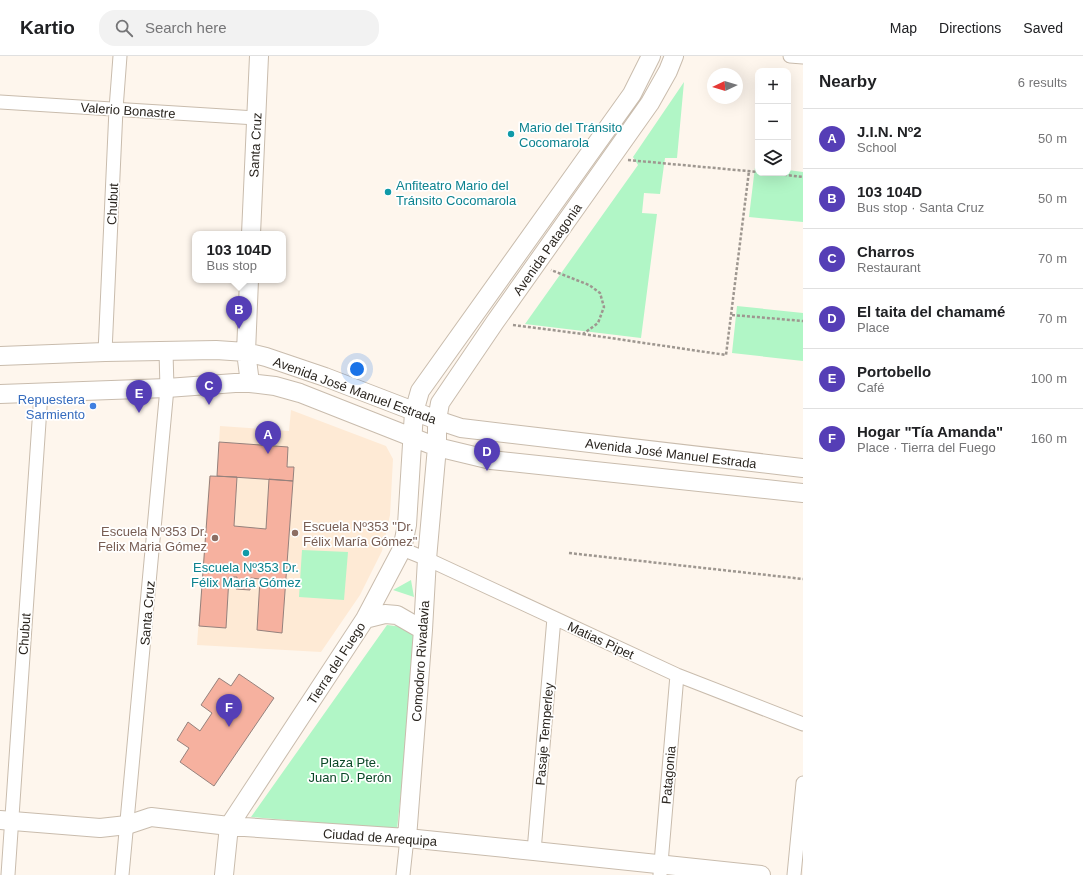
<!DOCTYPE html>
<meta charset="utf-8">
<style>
:root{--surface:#fff;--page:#f2f2f2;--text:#202124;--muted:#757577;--line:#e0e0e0;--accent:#553eb6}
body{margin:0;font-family:Arial,sans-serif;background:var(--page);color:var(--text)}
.controls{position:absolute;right:12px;top:12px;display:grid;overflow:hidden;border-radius:8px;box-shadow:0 4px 16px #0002}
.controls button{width:36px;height:36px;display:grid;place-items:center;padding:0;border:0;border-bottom:1px solid var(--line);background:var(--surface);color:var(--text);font:20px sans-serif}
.compass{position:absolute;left:707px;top:12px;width:36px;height:36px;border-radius:50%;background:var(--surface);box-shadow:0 4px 16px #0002;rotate:266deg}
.you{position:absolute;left:357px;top:313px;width:14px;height:14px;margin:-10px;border:3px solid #fff;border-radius:50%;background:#1a73e8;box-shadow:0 0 0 6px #1a73e833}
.badge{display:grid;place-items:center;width:26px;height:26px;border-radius:50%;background:var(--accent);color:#fff;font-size:13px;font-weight:700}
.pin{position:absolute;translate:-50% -33px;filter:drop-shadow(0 1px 2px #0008)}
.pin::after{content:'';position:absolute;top:21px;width:14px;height:12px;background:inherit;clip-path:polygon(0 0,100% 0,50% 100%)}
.popup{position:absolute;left:192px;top:175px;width:94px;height:52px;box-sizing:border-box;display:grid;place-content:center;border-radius:8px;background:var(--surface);filter:drop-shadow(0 1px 3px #0005);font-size:13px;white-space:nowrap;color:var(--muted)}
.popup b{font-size:15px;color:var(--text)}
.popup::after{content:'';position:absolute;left:50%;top:100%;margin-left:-8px;border:8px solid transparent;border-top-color:var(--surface)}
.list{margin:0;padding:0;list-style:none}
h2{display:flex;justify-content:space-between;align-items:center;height:52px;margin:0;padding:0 16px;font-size:17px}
h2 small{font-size:13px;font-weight:400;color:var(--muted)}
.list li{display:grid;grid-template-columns:26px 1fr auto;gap:12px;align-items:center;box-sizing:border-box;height:60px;padding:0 16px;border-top:1px solid var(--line)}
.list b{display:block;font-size:15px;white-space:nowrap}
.list p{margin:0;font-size:13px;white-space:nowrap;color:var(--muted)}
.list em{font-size:13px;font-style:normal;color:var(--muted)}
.icon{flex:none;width:22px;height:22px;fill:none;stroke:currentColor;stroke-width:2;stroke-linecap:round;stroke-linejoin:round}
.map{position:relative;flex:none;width:803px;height:819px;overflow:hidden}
header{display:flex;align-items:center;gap:24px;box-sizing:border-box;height:56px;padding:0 20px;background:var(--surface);border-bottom:1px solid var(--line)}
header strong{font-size:19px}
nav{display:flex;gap:22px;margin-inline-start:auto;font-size:14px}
.search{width:280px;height:36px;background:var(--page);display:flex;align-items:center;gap:10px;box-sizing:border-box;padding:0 14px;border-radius:16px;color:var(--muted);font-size:15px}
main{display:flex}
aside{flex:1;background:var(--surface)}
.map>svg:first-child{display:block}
</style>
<header>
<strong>Kartio</strong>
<div class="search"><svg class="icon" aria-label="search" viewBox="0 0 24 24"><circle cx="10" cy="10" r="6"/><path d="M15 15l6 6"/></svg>Search here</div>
<nav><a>Map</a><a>Directions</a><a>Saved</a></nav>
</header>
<main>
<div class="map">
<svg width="803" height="819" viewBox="0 0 803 819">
<rect width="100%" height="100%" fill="#fef6ed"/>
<!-- built -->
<path fill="#feead5" d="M 291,354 L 386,390 L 393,403 L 390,459 L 382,495 L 360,539 L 321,596 L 197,589 L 209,420 L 217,420 L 220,370 L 289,375 Z"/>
<!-- green -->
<path fill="#b1f6c6" d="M 684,26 L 677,102 L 665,102 L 660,138 L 644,137 L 642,157 L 657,158 L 641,282 L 525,268 L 638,109 L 633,101 Z
M 755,111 L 758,111 L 758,117 L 788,117 L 788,114 L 803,116 L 803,166 L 749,161 Z
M 737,250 L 803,257 L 803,305 L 732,297 Z
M 302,494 L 348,496 L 344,544 L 299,541 Z
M 411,524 L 414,541 L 393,534 Z
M 387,569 L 419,573 L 397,773 L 251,761 Z"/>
<!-- building -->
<path fill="#f6b19f" stroke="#95817c" d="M 219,386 L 288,391 L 287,411 L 294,411 L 293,425 L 217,420 Z
M 210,420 L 237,421 L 234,470 L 266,473 L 269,423 L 293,425 L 282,577 L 257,574 L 260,523 L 251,522 L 250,534 L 236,533 L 237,521 L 229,521 L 226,572 L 199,570 Z
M 239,618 L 274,642 L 214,730 L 180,706 L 189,692 L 177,684 L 188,666 L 200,675 L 212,657 L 201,649 L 219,622 L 231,630 Z"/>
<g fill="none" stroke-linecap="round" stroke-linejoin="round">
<defs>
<path id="street" d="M 790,0 L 803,1
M 0,46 L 256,62
M 105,296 L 116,53 L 120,0
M 402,493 L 427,503 L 677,619 L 803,668
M 534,795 L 554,562
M 8,819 L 41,337
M 122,819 L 167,332 L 166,296
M 403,819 L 407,782
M 660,819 L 677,619
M 794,819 L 803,727"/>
<path id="secondary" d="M 251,178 L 259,0
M 249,224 L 246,296 L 250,327
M 0,300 L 105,296 L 216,294 L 246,296 L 266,301 L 325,321 L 437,364 L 461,372 L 803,412
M 0,338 L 167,332 L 235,327 L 250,327 L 275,330 L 300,337 L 437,391 L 491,404 L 803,437
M 365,563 L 385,558 L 397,559 L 423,574
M 0,764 L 100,772 L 127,769 L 151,761 L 229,770 L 407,782 L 534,795 L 761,819
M 407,782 L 423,574 L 427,503 L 437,391 L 437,364 L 440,347 L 495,266 L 650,47 L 668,15 L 674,0
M 224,819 L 229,770 L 365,563 L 402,493 L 407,469 L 414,356 L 420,335 L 632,38 L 651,0"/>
</defs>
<!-- street casing -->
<use href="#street" stroke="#c9bcad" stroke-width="15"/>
<!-- secondary casing -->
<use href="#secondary" stroke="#c9bcad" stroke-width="20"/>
<!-- path -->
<path stroke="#9e9790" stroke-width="2.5" stroke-dasharray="3 2" stroke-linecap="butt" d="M 628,104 L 758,116
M 769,117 L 803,121
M 732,259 L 803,265
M 513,269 L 583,278 L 598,267 L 604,251 L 600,237 L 589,229 L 551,214
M 583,278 L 726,299 L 749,115
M 569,497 L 803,523"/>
<!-- street -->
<use href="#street" stroke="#fff" stroke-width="13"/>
<!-- secondary -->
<use href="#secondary" stroke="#fff" stroke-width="18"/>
</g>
<!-- markers -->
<g fill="#0f9aa8" stroke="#fff" stroke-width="1.5">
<circle cx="511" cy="78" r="4"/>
<circle cx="388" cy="136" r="4"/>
<circle cx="246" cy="497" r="4"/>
</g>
<circle fill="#3f7fe0" stroke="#fff" stroke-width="1.5" cx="93" cy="350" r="4"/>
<g fill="#8d6e63" stroke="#fff" stroke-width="1.5">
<circle cx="295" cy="477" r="4"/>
<circle cx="215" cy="482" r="4"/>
</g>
<g text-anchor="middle" stroke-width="3.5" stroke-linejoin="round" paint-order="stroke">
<!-- street labels -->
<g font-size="13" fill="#2a251f" stroke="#fff">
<text transform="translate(128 54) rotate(4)" y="5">Valerio Bonastre</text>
<text transform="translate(255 89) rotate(-87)" y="5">Santa Cruz</text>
<text transform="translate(112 148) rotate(-87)" y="5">Chubut</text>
<text transform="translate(547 193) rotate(-55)" y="5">Avenida Patagonia</text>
<text transform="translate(355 334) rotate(20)" y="5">Avenida José Manuel Estrada</text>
<text transform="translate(671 397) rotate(7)" y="5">Avenida José Manuel Estrada</text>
<text transform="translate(147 557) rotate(-85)" y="5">Santa Cruz</text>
<text transform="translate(24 578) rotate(-86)" y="5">Chubut</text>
<text transform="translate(601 584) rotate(25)" y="5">Matias Pipet</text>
<text transform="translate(420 605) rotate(-86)" y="5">Comodoro Rivadavia</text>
<text transform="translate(336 607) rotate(-57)" y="5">Tierra del Fuego</text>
<text transform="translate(544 678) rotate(-85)" y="5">Pasaje Temperley</text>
<text transform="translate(668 719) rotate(-85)" y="5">Patagonia</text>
<text transform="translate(380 781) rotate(4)" y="5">Ciudad de Arequipa</text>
</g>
<!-- culture labels -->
<g font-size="13" fill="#0d838f" stroke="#fff" text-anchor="start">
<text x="519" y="76">Mario del Tránsito<tspan x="519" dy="15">Cocomarola</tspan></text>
<text x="396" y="134">Anfiteatro Mario del<tspan x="396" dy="15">Tránsito Cocomarola</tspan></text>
<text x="246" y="516" text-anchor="middle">Escuela Nº353 Dr.<tspan x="246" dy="15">Félix María Gómez</tspan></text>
</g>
<!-- shop labels -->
<g font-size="13" fill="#366cbe" stroke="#fff" text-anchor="end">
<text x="85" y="348">Repuestera<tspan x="85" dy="15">Sarmiento</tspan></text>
</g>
<!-- education labels -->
<g font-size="13" fill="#785e54" stroke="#fff" text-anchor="start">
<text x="303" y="475">Escuela Nº353 "Dr.<tspan x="303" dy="15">Félix María Gómez"</tspan></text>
<text x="207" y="480" text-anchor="end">Escuela Nº353 Dr.<tspan x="207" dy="15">Felix Maria Gómez</tspan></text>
</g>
<!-- park labels -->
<g font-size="13" fill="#0a4726" stroke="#fff">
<text x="350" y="711">Plaza Pte.<tspan x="350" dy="15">Juan D. Perón</tspan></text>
</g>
</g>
</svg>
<div class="controls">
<button>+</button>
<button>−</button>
<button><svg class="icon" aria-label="layers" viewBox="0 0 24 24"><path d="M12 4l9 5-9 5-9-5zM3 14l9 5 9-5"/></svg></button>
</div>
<svg class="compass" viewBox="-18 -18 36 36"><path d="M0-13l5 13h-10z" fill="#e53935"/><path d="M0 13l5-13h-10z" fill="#757577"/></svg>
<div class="you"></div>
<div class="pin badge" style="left:268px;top:398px">A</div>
<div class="pin badge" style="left:239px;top:273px">B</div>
<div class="popup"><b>103 104D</b>Bus stop</div>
<div class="pin badge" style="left:209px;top:349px">C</div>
<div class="pin badge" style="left:487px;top:415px">D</div>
<div class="pin badge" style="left:139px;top:357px">E</div>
<div class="pin badge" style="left:229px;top:671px">F</div>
</div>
<aside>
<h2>Nearby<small>6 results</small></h2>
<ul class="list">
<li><span class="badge">A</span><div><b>J.I.N. Nº2</b><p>School</p></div><em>50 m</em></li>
<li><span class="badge">B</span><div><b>103 104D</b><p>Bus stop · Santa Cruz</p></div><em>50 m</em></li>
<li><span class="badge">C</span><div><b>Charros</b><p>Restaurant</p></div><em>70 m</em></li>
<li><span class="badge">D</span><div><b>El taita del chamamé</b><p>Place</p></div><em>70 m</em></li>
<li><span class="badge">E</span><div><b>Portobello</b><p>Café</p></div><em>100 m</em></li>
<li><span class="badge">F</span><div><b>Hogar &quot;Tía Amanda&quot;</b><p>Place · Tierra del Fuego</p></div><em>160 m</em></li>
</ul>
</aside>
</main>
